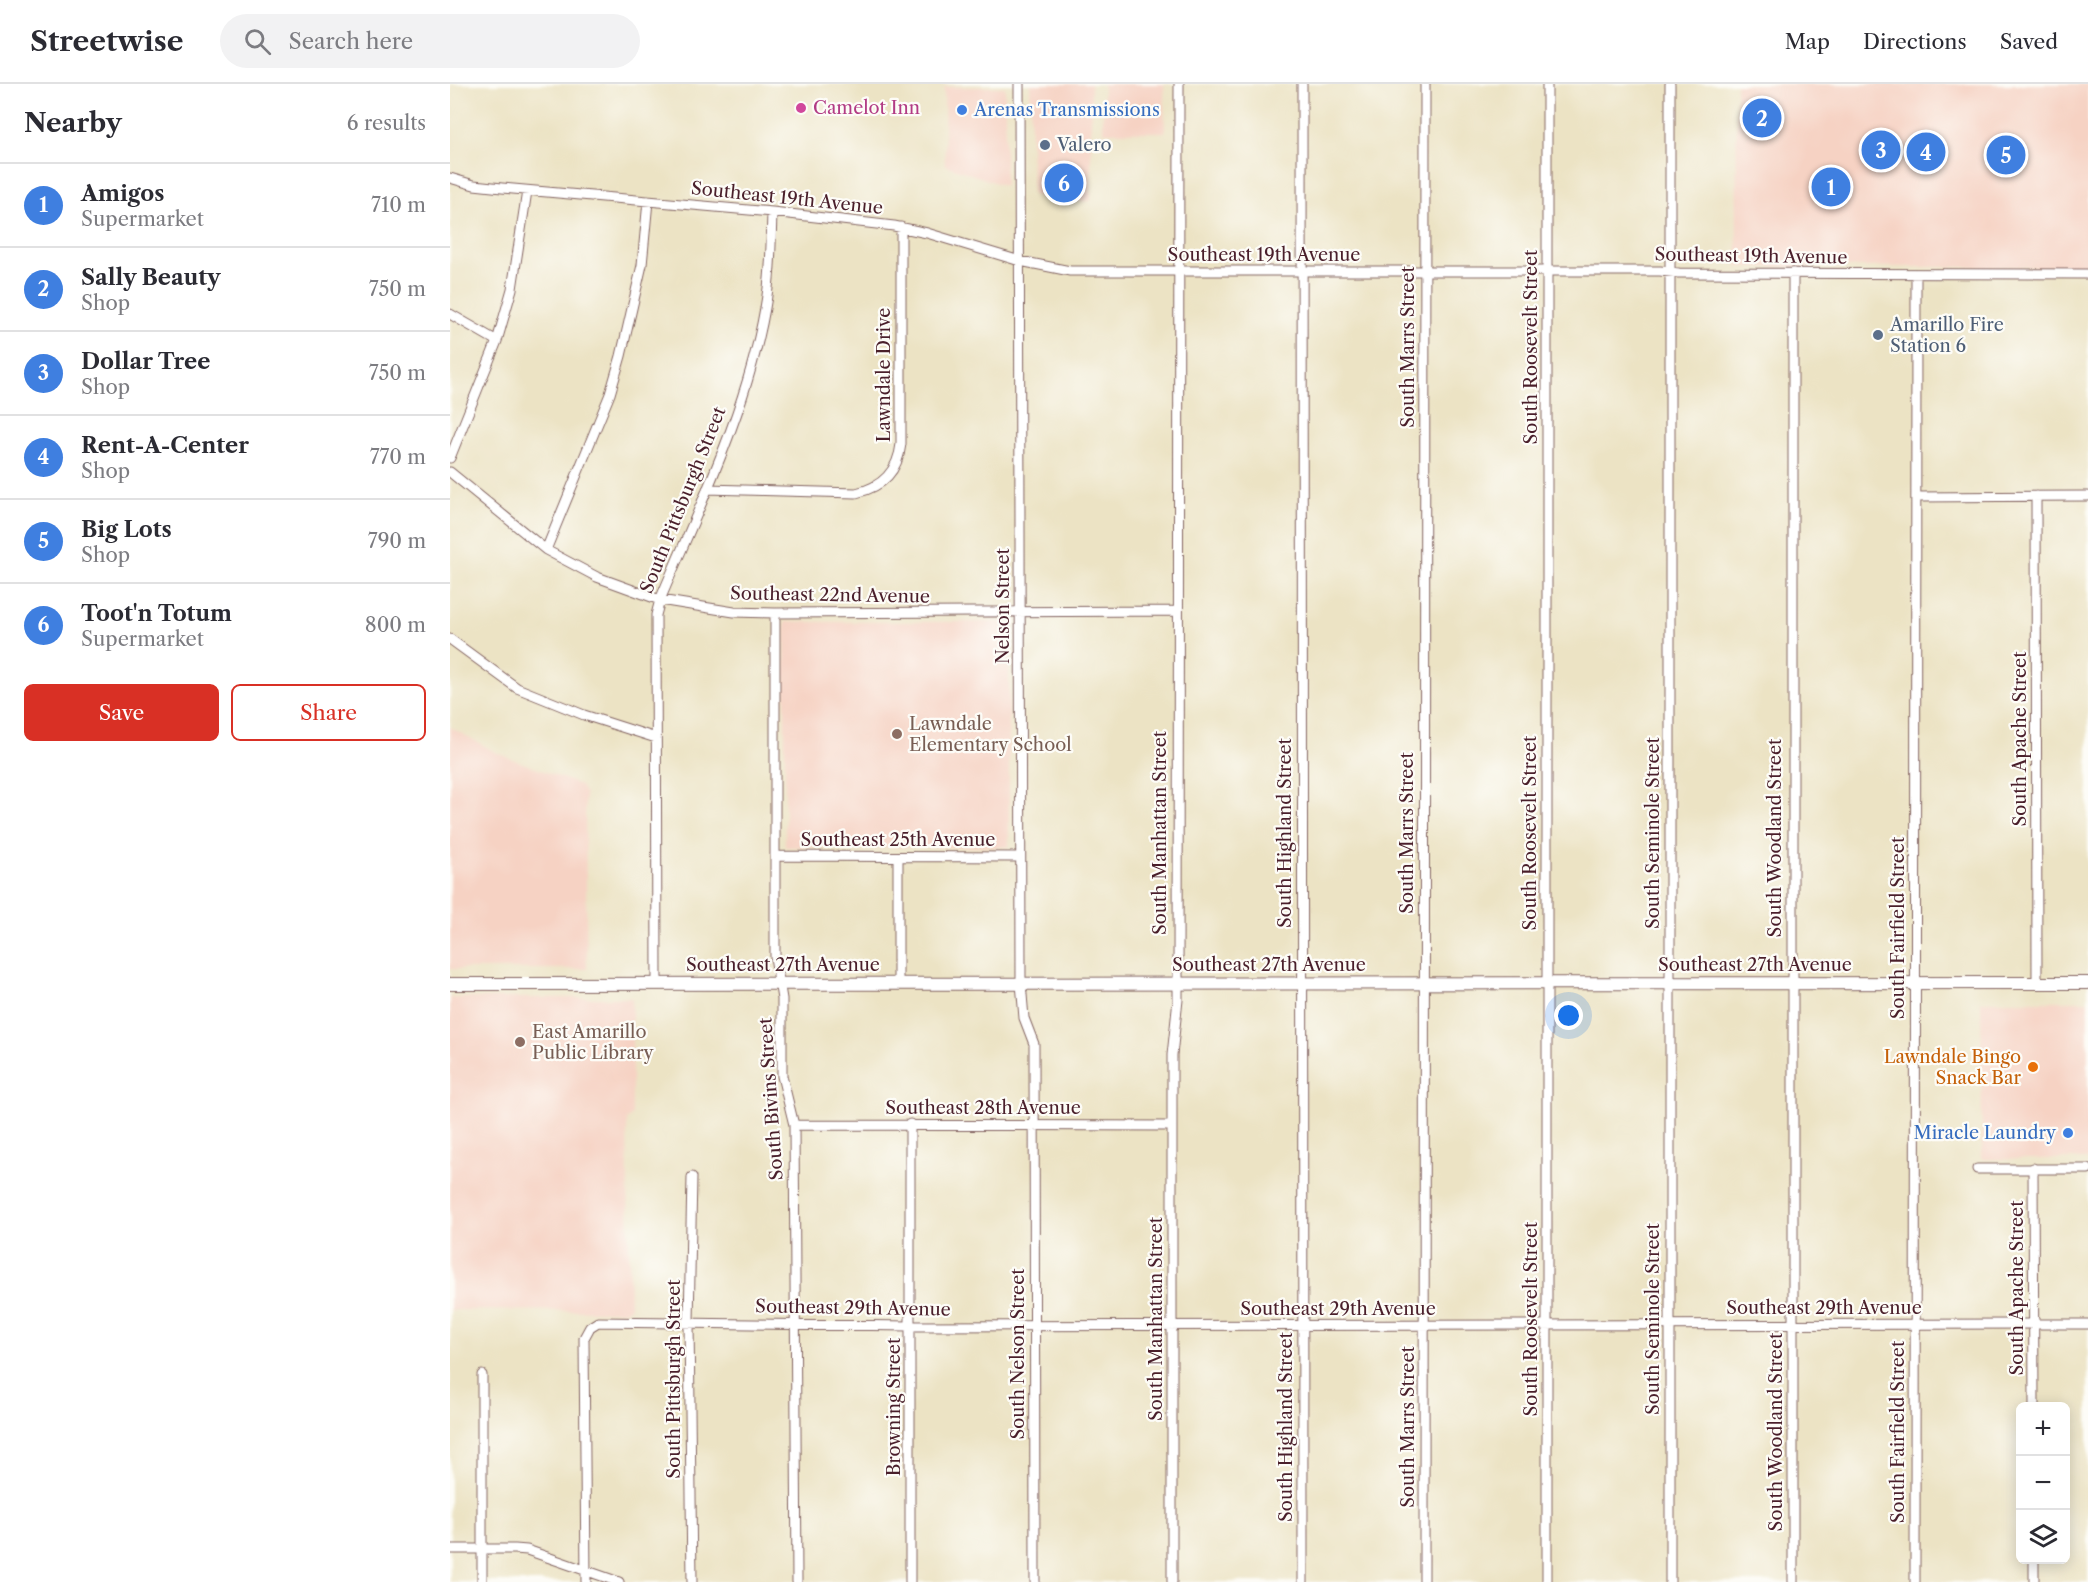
<!DOCTYPE html>
<meta charset="utf-8">
<style>
:root{--surface:#fff;--page:#f2f2f3;--text:#2b2b33;--muted:#7c7c81;--line:#e1e1e2;--accent:#d93025}
body{margin:0;font-family:"Libre Caslon Text",serif;background:var(--page);color:var(--text)}
.controls{position:absolute;right:18px;bottom:18px;display:grid;overflow:hidden;border-radius:9px;box-shadow:0 3px 15px #0003}
.controls button{width:54px;height:54px;display:grid;place-items:center;padding:0;border:0;border-bottom:2px solid var(--line);background:var(--surface);color:var(--text);font:30px sans-serif}
.you{position:absolute;left:1119px;top:932px;width:21px;height:21px;margin:-15px;border:4px solid #fff;border-radius:50%;background:#1a73e8;box-shadow:0 0 0 9px #1a73e833}
.badge{display:grid;place-items:center;width:39px;height:39px;border-radius:50%;background:var(--accent);color:#fff;font-size:20px;font-weight:700}
.pin{position:absolute;translate:-50% -50%;border:3px solid #fff;box-shadow:0 2px 6px #0006}
.list{margin:0;padding:0;list-style:none}
h2{display:flex;justify-content:space-between;align-items:center;height:78px;margin:0;padding:0 24px;font-size:26px}
h2 small{font-size:20px;font-weight:400;color:var(--muted)}
.list li{display:grid;grid-template-columns:39px 1fr auto;gap:18px;align-items:center;box-sizing:border-box;height:84px;padding:0 24px;border-top:2px solid var(--line)}
.list b{display:block;font-size:22px;white-space:nowrap}
.list p{margin:0;font-size:20px;white-space:nowrap;color:var(--muted)}
.list em{font-size:20px;font-style:normal;color:var(--muted)}
.actions{display:flex;gap:12px;padding:18px 24px}
.actions a{flex:1;padding:14px 0;border:2px solid var(--accent);border-radius:9px;text-align:center;font-size:21px;color:var(--accent)}
.actions .main{background:var(--accent);color:#fff}
.icon{flex:none;width:33px;height:33px;fill:none;stroke:currentColor;stroke-width:2;stroke-linecap:round;stroke-linejoin:round}
.map{position:relative;flex:none;width:1638px;height:1498px;overflow:hidden}
header{display:flex;align-items:center;gap:36px;box-sizing:border-box;height:84px;padding:0 30px;background:var(--surface);border-bottom:2px solid var(--line)}
header strong{font-size:28px}
nav{display:flex;gap:33px;margin-inline-start:auto;font-size:21px}
.search{width:420px;height:54px;background:var(--page);display:flex;align-items:center;gap:15px;box-sizing:border-box;padding:0 21px;border-radius:33px;color:var(--muted);font-size:22px}
main{display:flex}
aside{flex:1;background:var(--surface)}
.map>svg:first-child{display:block}
</style>
<header>
<strong>Streetwise</strong>
<div class="search"><svg class="icon" aria-label="search" viewBox="0 0 24 24"><circle cx="10" cy="10" r="6"/><path d="M15 15l6 6"/></svg>Search here</div>
<nav><a>Map</a><a>Directions</a><a>Saved</a></nav>
</header>
<main>
<aside>
<h2>Nearby<small>6 results</small></h2>
<ul class="list">
<li><span class="badge" style="background:#3f7fe0">1</span><div><b>Amigos</b><p>Supermarket</p></div><em>710 m</em></li>
<li><span class="badge" style="background:#3f7fe0">2</span><div><b>Sally Beauty</b><p>Shop</p></div><em>750 m</em></li>
<li><span class="badge" style="background:#3f7fe0">3</span><div><b>Dollar Tree</b><p>Shop</p></div><em>750 m</em></li>
<li><span class="badge" style="background:#3f7fe0">4</span><div><b>Rent-A-Center</b><p>Shop</p></div><em>770 m</em></li>
<li><span class="badge" style="background:#3f7fe0">5</span><div><b>Big Lots</b><p>Shop</p></div><em>790 m</em></li>
<li><span class="badge" style="background:#3f7fe0">6</span><div><b>Toot'n Totum</b><p>Supermarket</p></div><em>800 m</em></li>
</ul>
<div class="actions"><a class="main">Save</a><a>Share</a></div>
</aside>
<div class="map">
<svg width="1638" height="1498" viewBox="0 0 1638 1498">
<rect width="100%" height="100%" fill="#fdfcf7"/>
<filter id="ink" filterUnits="userSpaceOnUse"><feTurbulence type="fractalNoise" baseFrequency=".0167" numOctaves="2"/><feDisplacementMap in="SourceGraphic" scale="12" xChannelSelector="R" yChannelSelector="G"/><feConvolveMatrix kernelMatrix="1 2 1 2 8 2 1 2 1" color-interpolation-filters="sRGB"/></filter>
<filter id="wash" filterUnits="userSpaceOnUse"><feTurbulence type="fractalNoise" baseFrequency=".008" numOctaves="4" result="noise"/><feDisplacementMap in="SourceGraphic" scale="24" xChannelSelector="R" yChannelSelector="G"/><feGaussianBlur stdDeviation="1.35" result="paint"/><feColorMatrix in="noise" values="0 0 0 0 0 0 0 0 0 0 0 0 0 0 0 0 0 1.4 0 .05"/><feComposite in="paint" operator="in"/></filter>
<g filter="url(#wash)">
<rect width="100%" height="100%" fill="#ece3c4"/>
<!-- built -->
<path fill="#f6d2c3" d="M 580,0 L 641,0 L 641,117 L 619,117 L 582,111 Z
M 653,0 L 714,0 L 715,48 L 653,48 Z
M 1286,0 L 1638,0 L 1638,183 L 1287,183 Z
M 494,3 L 555,3 L 555,102 L 495,81 Z
M 335,538 L 559,538 L 559,763 L 335,763 Z
M 0,643 L 49,670 L 130,701 L 135,709 L 137,885 L 0,885 Z
M 0,914 L 182,914 L 182,1031 L 177,1036 L 180,1223 L 175,1227 L 0,1226 Z
M 1531,917 L 1638,917 L 1638,1075 L 1532,1075 Z"/>
</g>
<g filter="url(#ink)">
<g fill="none" stroke-linecap="round" stroke-linejoin="round">
<defs>
<path id="minor" d="M 569,0 L 571,899 L 574,934 L 584,960 L 585,1498
M 852,0 L 853,1498
M 1097,0 L 1097,1498
M 1220,0 L 1220,1498
M 0,94 L 24,101 L 52,104 L 322,128 L 444,142 L 477,149 L 570,177 L 620,187 L 1210,187 L 1229,189 L 1638,190
M 0,230 L 47,257
M 0,374 L 47,257 L 62,205 L 77,107
M 0,388 L 96,466 L 147,493 L 210,516 L 284,528 L 325,529 L 727,527
M 257,405 L 406,409 C 433,403 448,387 451,360 L 451,143
M 1586,412 L 1587,899
M 1466,413 L 1638,412
M 96,466 L 160,310 L 171,272 L 192,181 L 198,117
M 325,529 L 325,873 L 332,915 L 332,992 L 344,1041 L 347,1498
M 0,555 L 67,604 L 134,631 L 206,654
M 326,772 L 570,773
M 207,899 L 206,531 L 210,516 C 250,421 297,326 315,224 C 321,192 321,160 322,128
M 448,899 L 448,773
M 344,1041 L 722,1042
M 1583,1084 L 1584,1322
M 1527,1085 L 1638,1085
M 242,1093 L 239,1238 L 242,1498
M 32,1291 L 32,1498
M 0,1465 L 65,1465 L 77,1466 L 169,1498
M 1584,1476 L 1584,1498
M 136,1498 L 134,1254 L 140,1243 L 148,1238 L 460,1242 L 1638,1240
M 460,1498 L 460,1040
M 722,1498 L 722,971 L 728,916 L 729,0
M 974,1498 L 975,0
M 1343,1498 L 1343,189
M 1465,1498 L 1466,190"/>
<path id="major" d="M 0,900 L 1638,899"/>
</defs>
<!-- minor casing -->
<use href="#minor" stroke="#836461" stroke-width="11"/>
<!-- major casing -->
<use href="#major" stroke="#836461" stroke-width="14"/>
<!-- minor -->
<use href="#minor" stroke="#fff" stroke-width="9"/>
<!-- major -->
<use href="#major" stroke="#fff" stroke-width="12"/>
</g>
</g>
<!-- markers -->
<circle fill="#d1479c" stroke="#fdfcf7" stroke-width="2" cx="351" cy="24" r="6"/>
<g fill="#3f7fe0" stroke="#fdfcf7" stroke-width="2">
<circle cx="512" cy="26" r="6"/>
<circle cx="1618" cy="1049" r="6"/>
</g>
<g fill="#5c6f8a" stroke="#fdfcf7" stroke-width="2">
<circle cx="595" cy="61" r="6"/>
<circle cx="1428" cy="251" r="6"/>
</g>
<g fill="#8d6e63" stroke="#fdfcf7" stroke-width="2">
<circle cx="447" cy="650" r="6"/>
<circle cx="70" cy="958" r="6"/>
</g>
<circle fill="#e8710a" stroke="#fdfcf7" stroke-width="2" cx="1583" cy="983" r="6"/>
<g text-anchor="middle" stroke-width="4.5" stroke-linejoin="round" paint-order="stroke">
<!-- hotel labels -->
<g font-size="18" fill="#b23c85" stroke="#fdfcf7" text-anchor="start">
<text x="363" y="30">Camelot Inn</text>
</g>
<!-- shop labels -->
<g font-size="18" fill="#366cbe" stroke="#fdfcf7" text-anchor="start">
<text x="524" y="32">Arenas Transmissions</text>
<text x="1606" y="1055" text-anchor="end">Miracle Laundry</text>
</g>
<!-- service labels -->
<g font-size="18" fill="#4e5e75" stroke="#fdfcf7" text-anchor="start">
<text x="607" y="67">Valero</text>
<text x="1440" y="247">Amarillo Fire<tspan x="1440" dy="21">Station 6</tspan></text>
</g>
<!-- street labels -->
<g font-size="18" fill="#4a1f2b" stroke="#fdfcf7">
<text transform="translate(337 114) rotate(6)" y="6">Southeast 19th Avenue</text>
<text x="814" y="177">Southeast 19th Avenue</text>
<text transform="translate(1301 172) rotate(1)" y="6">Southeast 19th Avenue</text>
<text transform="translate(958 263) rotate(-90)" y="6">South Marrs Street</text>
<text transform="translate(1081 263) rotate(-90)" y="6">South Roosevelt Street</text>
<text transform="translate(434 291) rotate(-90)" y="6">Lawndale Drive</text>
<text transform="translate(233 416) rotate(-68)" y="6">South Pittsburgh Street</text>
<text transform="translate(380 511) rotate(1)" y="6">Southeast 22nd Avenue</text>
<text transform="translate(553 522) rotate(-90)" y="6">Nelson Street</text>
<text transform="translate(1570 655) rotate(-90)" y="6">South Apache Street</text>
<text transform="translate(710 749) rotate(-90)" y="6">South Manhattan Street</text>
<text transform="translate(835 749) rotate(-90)" y="6">South Highland Street</text>
<text transform="translate(957 749) rotate(-90)" y="6">South Marrs Street</text>
<text transform="translate(1080 749) rotate(-90)" y="6">South Roosevelt Street</text>
<text transform="translate(1203 749) rotate(-90)" y="6">South Seminole Street</text>
<text transform="translate(1325 754) rotate(-90)" y="6">South Woodland Street</text>
<text x="448" y="762">Southeast 25th Avenue</text>
<text transform="translate(1448 844) rotate(-90)" y="6">South Fairfield Street</text>
<text x="333" y="887">Southeast 27th Avenue</text>
<text x="819" y="887">Southeast 27th Avenue</text>
<text x="1305" y="887">Southeast 27th Avenue</text>
<text transform="translate(321 1015) rotate(-94)" y="6">South Bivins Street</text>
<text x="533" y="1030">Southeast 28th Avenue</text>
<text transform="translate(1567 1204) rotate(-90)" y="6">South Apache Street</text>
<text transform="translate(403 1224) rotate(1)" y="6">Southeast 29th Avenue</text>
<text x="1374" y="1230">Southeast 29th Avenue</text>
<text x="888" y="1231">Southeast 29th Avenue</text>
<text transform="translate(706 1235) rotate(-90)" y="6">South Manhattan Street</text>
<text transform="translate(1081 1235) rotate(-90)" y="6">South Roosevelt Street</text>
<text transform="translate(1203 1235) rotate(-90)" y="6">South Seminole Street</text>
<text transform="translate(568 1270) rotate(-90)" y="6">South Nelson Street</text>
<text transform="translate(224 1295) rotate(-90)" y="6">South Pittsburgh Street</text>
<text transform="translate(444 1323) rotate(-90)" y="6">Browning Street</text>
<text transform="translate(836 1343) rotate(-90)" y="6">South Highland Street</text>
<text transform="translate(958 1343) rotate(-90)" y="6">South Marrs Street</text>
<text transform="translate(1326 1348) rotate(-90)" y="6">South Woodland Street</text>
<text transform="translate(1448 1348) rotate(-90)" y="6">South Fairfield Street</text>
</g>
<!-- education labels -->
<g font-size="18" fill="#785e54" stroke="#fdfcf7" text-anchor="start">
<text x="459" y="646">Lawndale<tspan x="459" dy="21">Elementary School</tspan></text>
<text x="82" y="954">East Amarillo<tspan x="82" dy="21">Public Library</tspan></text>
</g>
<!-- food labels -->
<g font-size="18" fill="#c56008" stroke="#fdfcf7" text-anchor="end">
<text x="1571" y="979">Lawndale Bingo<tspan x="1571" dy="21">Snack Bar</tspan></text>
</g>
</g>
</svg>
<div class="controls">
<button>+</button>
<button>−</button>
<button><svg class="icon" aria-label="layers" viewBox="0 0 24 24"><path d="M12 4l9 5-9 5-9-5zM3 14l9 5 9-5"/></svg></button>
</div>
<div class="you"></div>
<div class="pin badge" style="left:1381px;top:103px;background:#3f7fe0">1</div>
<div class="pin badge" style="left:1312px;top:34px;background:#3f7fe0">2</div>
<div class="pin badge" style="left:1431px;top:66px;background:#3f7fe0">3</div>
<div class="pin badge" style="left:1476px;top:68px;background:#3f7fe0">4</div>
<div class="pin badge" style="left:1556px;top:71px;background:#3f7fe0">5</div>
<div class="pin badge" style="left:614px;top:99px;background:#3f7fe0">6</div>
</div>
</main>
